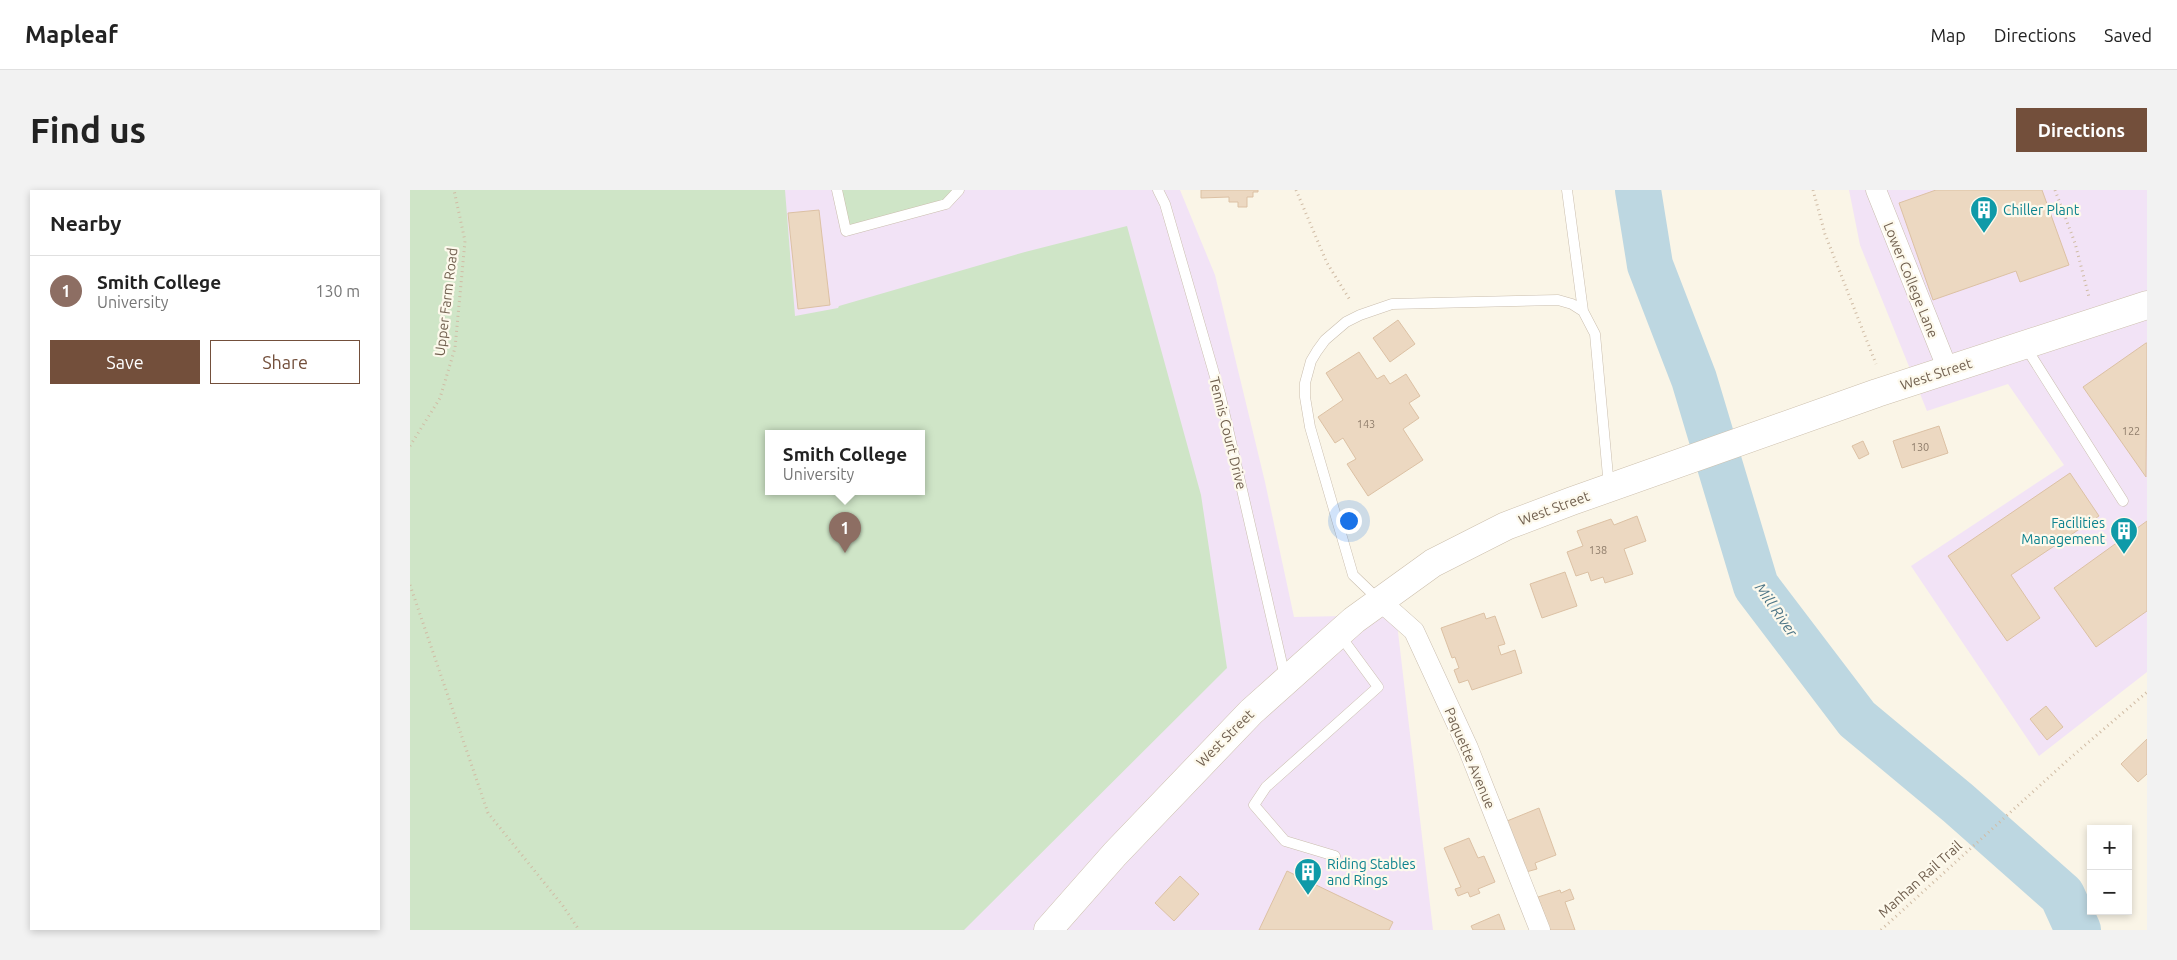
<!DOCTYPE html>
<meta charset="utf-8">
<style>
:root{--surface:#fff;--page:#f2f2f2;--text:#222;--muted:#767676;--line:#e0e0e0;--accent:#734f3b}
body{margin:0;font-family:Ubuntu,sans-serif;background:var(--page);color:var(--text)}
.controls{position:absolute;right:15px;bottom:15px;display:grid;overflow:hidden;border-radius:0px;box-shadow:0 2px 8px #0003}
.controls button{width:45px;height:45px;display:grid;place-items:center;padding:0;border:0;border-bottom:1px solid var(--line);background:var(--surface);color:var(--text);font:25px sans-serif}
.you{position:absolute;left:938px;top:330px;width:18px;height:18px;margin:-12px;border:4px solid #fff;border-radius:50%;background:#1a73e8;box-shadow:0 0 0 8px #1a73e833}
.badge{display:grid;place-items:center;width:32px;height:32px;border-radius:50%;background:var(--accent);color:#fff;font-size:16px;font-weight:700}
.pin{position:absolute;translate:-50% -41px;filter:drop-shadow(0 1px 2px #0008)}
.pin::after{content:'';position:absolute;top:26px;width:18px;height:15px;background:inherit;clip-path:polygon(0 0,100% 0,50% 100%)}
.popup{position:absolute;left:355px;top:240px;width:160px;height:65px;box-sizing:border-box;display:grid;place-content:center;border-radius:0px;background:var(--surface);filter:drop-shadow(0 1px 4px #0005);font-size:16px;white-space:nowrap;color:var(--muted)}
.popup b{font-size:19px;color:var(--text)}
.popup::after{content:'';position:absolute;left:50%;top:100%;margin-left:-10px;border:10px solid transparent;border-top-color:var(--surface)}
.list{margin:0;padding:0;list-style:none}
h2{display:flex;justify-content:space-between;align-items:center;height:65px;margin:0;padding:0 20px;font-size:21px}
h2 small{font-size:16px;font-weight:400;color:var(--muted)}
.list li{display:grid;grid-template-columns:32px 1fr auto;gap:15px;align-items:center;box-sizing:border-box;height:70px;padding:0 20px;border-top:1px solid var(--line)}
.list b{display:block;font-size:19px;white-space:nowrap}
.list p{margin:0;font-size:16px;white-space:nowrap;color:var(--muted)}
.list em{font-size:16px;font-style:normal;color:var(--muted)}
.actions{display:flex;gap:10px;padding:15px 20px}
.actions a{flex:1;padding:11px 0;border:1px solid var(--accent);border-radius:0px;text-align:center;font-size:18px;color:var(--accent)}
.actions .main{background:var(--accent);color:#fff}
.map{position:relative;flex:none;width:1737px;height:740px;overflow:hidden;border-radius:0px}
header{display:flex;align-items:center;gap:30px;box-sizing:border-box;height:70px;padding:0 25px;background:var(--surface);border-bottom:1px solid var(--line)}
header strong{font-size:24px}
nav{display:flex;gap:28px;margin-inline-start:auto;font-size:18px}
.intro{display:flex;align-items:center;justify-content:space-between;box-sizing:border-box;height:120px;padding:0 30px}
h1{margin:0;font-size:35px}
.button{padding:12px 22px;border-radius:0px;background:var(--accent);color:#fff;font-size:18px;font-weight:700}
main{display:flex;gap:30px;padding:0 30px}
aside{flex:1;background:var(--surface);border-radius:0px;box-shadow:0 2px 8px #0003}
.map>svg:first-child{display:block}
</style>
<header>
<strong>Mapleaf</strong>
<nav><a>Map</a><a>Directions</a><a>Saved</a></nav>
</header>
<div class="intro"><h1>Find us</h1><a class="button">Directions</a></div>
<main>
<aside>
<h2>Nearby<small></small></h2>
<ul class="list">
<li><span class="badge" style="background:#8d6e63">1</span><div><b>Smith College</b><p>University</p></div><em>130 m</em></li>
</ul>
<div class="actions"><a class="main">Save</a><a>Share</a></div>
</aside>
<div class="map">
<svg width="1737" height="740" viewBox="0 0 1737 740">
<rect width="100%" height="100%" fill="#faf5e7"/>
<!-- education -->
<path fill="#f2e3f6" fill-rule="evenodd" d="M 79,0 L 770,0 L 805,85 L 855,292 L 884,427 L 986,425 L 1023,740 L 0,740 ZM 359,244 L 511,244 L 511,302 L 359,302 Z
M 1439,0 L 1737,0 L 1737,482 L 1629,566 L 1501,376 L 1654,275 L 1598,194 L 1517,221 L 1450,55 Z"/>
<!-- green -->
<path fill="#cfe5c7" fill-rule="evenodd" d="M 0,0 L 375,0 L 385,126 L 428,118 L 429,116 L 615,62 L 717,36 L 791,305 L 817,478 L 554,740 L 0,740 ZM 359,244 L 511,244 L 511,302 L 359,302 Z
M 427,0 L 549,0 L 536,14 L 436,41 Z"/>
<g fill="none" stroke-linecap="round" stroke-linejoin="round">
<!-- river -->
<path stroke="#bdd7e1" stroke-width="46" d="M 1228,0 L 1240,75 L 1284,189 L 1346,396 L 1447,529 L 1548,613 L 1652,705 L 1668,740"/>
</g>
<!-- building -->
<path fill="#ecd8c1" stroke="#dcc1a4" d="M 791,0 L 848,0 L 848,2 L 843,2 L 843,7 L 837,7 L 837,17 L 828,17 L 828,12 L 819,12 L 819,7 L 791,8 Z
M 1526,0 L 1632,0 L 1659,75 L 1610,92 L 1606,81 L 1523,110 L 1489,13 Z
M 409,20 L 420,115 L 388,119 L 378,23 Z
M 988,130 L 1005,154 L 980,172 L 963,148 Z
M 1736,153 L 1737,153 L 1736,287 L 1673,197 Z
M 949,162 L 967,189 L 974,185 L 980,194 L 996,184 L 1010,206 L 999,213 L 1009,228 L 993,239 L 1013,270 L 958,306 L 937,274 L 946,269 L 933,248 L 925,253 L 908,227 L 933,210 L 916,183 Z
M 1529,236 L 1538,263 L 1492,278 L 1483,251 Z
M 1453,251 L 1459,264 L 1449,269 L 1442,256 Z
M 1660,283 L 1689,326 L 1601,385 L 1630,428 L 1597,451 L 1538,366 Z
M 1227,326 L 1236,351 L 1214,359 L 1223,384 L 1195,393 L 1193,387 L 1181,391 L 1178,382 L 1166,386 L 1157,362 L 1173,356 L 1167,341 L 1201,329 L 1204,335 Z
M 1737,331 L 1737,421 L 1686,457 L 1644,398 Z
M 1155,382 L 1167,416 L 1132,428 L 1120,394 Z
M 1074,423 L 1076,429 L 1085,426 L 1095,454 L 1088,456 L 1091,465 L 1105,460 L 1112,483 L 1062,500 L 1058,490 L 1049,493 L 1044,480 L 1049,478 L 1045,467 L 1042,468 L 1031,438 Z
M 1636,516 L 1653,537 L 1637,550 L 1620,529 Z
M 1737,549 L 1737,584 L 1728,592 L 1711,574 Z
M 1129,618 L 1146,665 L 1125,673 L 1127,679 L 1116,682 L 1097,631 Z
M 1059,648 L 1068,668 L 1074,666 L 1085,692 L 1068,699 L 1070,703 L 1060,707 L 1058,702 L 1048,706 L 1045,699 L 1051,697 L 1034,658 Z
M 877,681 L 983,732 L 979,740 L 849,740 Z
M 770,686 L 789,704 L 764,731 L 745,713 Z
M 1160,699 L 1164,709 L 1155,712 L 1165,740 L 1140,740 L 1128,707 L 1150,700 L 1151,703 Z
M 1089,724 L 1095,740 L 1063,740 L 1061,736 Z"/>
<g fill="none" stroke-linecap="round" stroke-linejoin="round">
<defs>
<path id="service" d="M 427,0 L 436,41 L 536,14 L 549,0
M 748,0 L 755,14 L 810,204 L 875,487
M 1157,0 L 1173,121 L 1185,144 L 1199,297
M 1615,156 L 1713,311
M 969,410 L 943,385 L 900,237 L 895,207 L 895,193 L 901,171 L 907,161 L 915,150 L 936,132 L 950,125 L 982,114 L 1148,110 L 1162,114 L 1173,121
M 925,666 L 875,651 L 844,615 L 856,597 L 968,497 L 929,444"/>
<path id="minor" d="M 1466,0 L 1538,180
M 969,410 L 1004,441 L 1058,558 L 1130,740"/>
<path id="secondary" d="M 638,740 L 705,664 L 841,522 L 944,430 L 1023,373 L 1096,336 L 1162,311 L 1467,203 L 1737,115"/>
</defs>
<!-- service casing -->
<use href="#service" stroke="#cabeae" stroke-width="11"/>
<!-- minor casing -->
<use href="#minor" stroke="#cabeae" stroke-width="21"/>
<!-- secondary casing -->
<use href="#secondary" stroke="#ccbfac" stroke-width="29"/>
<!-- path -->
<path stroke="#d0bca5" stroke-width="3" stroke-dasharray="1 4" stroke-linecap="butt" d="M 886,0 L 917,73 L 940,110
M 1403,0 L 1415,44 L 1466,174
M 1645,0 L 1665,53 L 1679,107
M 0,256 L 30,208 L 45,158 L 55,51 L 44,0
M 0,395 L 78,623 L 153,716 L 169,740
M 1471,740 L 1659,569 L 1737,502"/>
<!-- service -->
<use href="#service" stroke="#fff" stroke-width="10"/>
<!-- minor -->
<use href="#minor" stroke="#fff" stroke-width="20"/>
<!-- secondary -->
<use href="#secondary" stroke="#fff" stroke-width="28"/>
</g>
<!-- icons -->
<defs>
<symbol id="building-pin" viewBox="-11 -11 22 30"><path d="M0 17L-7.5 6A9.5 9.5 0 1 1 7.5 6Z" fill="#0f9aa8" stroke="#fdf9ec"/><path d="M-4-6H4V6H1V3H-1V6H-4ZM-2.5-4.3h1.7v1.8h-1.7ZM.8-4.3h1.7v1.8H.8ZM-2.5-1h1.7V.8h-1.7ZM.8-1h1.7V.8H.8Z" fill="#fff"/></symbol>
</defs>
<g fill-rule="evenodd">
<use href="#building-pin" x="1558" y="4" width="32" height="43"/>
<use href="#building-pin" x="1698" y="325" width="32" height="43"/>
<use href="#building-pin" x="882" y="666" width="32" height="43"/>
</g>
<g text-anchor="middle" stroke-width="4.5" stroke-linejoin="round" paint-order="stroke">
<!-- number labels -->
<g font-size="11" fill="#8f7d6b">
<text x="956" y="238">143</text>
<text x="1721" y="245">122</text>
<text x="1510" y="261">130</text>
<text x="1188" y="364">138</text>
</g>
<!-- culture labels -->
<g font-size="14" fill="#0d838f" stroke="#fdf9ec" text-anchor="start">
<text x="1593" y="25">Chiller Plant</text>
<text x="1695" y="338" text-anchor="end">Facilities<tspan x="1695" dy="16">Management</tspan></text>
<text x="917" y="679">Riding Stables<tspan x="917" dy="16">and Rings</tspan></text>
</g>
<!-- street labels -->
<g font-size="14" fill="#705f4e" stroke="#fdf9ec">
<text transform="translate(1501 90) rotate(68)" y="5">Lower College Lane</text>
<text transform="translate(36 112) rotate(-83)" y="5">Upper Farm Road</text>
<text transform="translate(1526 184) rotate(-18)" y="5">West Street</text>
<text transform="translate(818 243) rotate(76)" y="5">Tennis Court Drive</text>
<text transform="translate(1144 318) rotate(-20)" y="5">West Street</text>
<text transform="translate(815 548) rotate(-45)" y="5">West Street</text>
<text transform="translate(1060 568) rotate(67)" y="5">Paquette Avenue</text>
<text transform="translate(1510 689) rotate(-42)" y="5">Manhan Rail Trail</text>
</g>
<!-- water labels -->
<g font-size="15" font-style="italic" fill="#4e7687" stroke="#fdf9ec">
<text transform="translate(1366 420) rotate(55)" y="5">Mill River</text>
</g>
</g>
</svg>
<div class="controls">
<button>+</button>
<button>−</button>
</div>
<div class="you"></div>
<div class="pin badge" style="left:435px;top:363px;background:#8d6e63">1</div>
<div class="popup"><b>Smith College</b>University</div>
</div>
</main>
